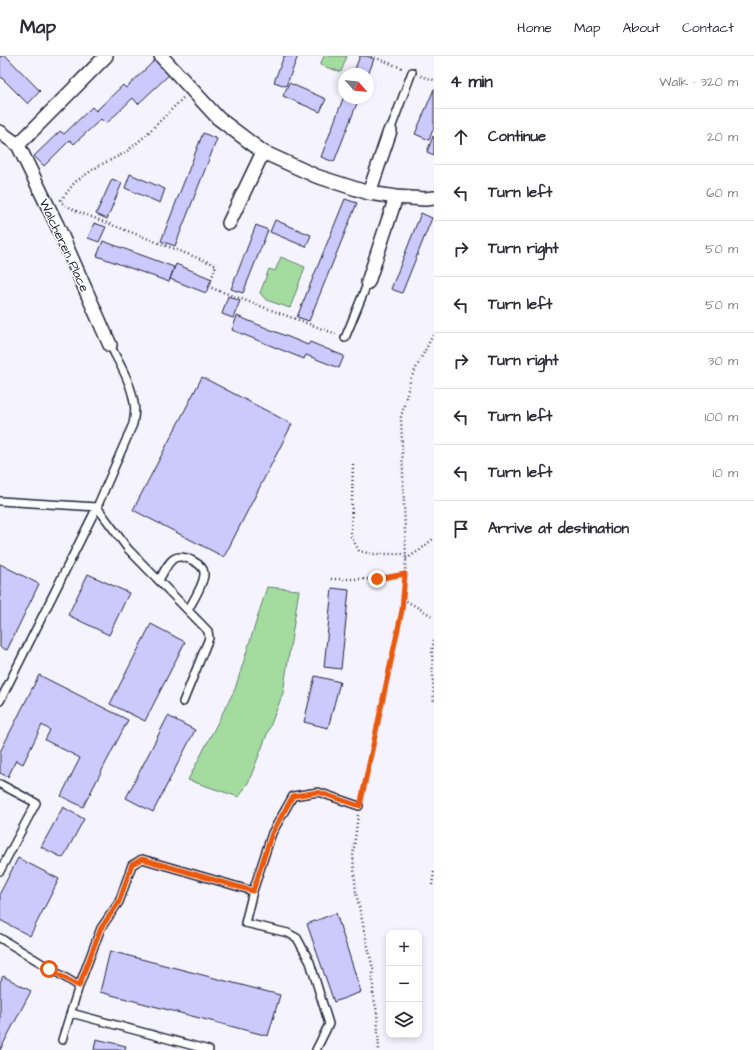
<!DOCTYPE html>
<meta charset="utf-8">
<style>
:root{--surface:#fff;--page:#f2f2f3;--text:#2b2b33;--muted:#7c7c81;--line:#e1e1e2}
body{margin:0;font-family:"Architects Daughter",sans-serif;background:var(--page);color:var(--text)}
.controls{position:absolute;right:12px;bottom:12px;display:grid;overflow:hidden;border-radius:8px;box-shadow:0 2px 6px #0003}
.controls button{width:36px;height:36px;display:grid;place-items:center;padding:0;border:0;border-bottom:1px solid var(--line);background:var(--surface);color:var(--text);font:20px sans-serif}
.compass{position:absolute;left:338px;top:12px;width:36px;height:36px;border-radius:50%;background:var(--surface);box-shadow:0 2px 6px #0003;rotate:117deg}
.stop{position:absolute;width:12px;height:12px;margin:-9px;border:3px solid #ea580c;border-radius:50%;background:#fff}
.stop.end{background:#ea580c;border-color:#fff;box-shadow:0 1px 4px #0008}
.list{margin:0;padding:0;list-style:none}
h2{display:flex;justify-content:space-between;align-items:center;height:52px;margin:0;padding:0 16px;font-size:17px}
h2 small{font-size:13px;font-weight:400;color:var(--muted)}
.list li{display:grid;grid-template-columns:26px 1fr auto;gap:12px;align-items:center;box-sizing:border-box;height:56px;padding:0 16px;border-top:1px solid var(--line)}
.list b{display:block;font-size:15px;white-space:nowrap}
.list em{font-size:13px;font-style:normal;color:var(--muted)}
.icon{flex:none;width:22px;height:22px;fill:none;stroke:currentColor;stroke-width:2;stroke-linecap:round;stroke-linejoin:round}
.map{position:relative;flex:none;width:434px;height:994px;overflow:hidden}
header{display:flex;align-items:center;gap:24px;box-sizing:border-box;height:56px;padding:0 20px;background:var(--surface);border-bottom:1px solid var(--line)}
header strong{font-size:19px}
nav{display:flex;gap:22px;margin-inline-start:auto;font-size:14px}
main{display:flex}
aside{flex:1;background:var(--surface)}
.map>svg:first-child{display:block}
</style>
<header>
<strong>Map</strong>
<nav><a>Home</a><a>Map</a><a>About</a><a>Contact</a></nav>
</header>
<main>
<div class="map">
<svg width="434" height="994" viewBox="0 0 434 994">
<rect width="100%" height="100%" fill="#f5f4fe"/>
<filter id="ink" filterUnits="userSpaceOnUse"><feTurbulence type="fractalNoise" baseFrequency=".025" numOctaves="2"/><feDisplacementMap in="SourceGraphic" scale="8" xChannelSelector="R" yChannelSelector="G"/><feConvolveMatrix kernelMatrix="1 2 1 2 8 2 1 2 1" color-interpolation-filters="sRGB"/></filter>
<g filter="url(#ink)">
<!-- green -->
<path fill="#a4dca0" stroke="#637f6e" d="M 324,0 L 347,0 L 341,16 L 320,9 Z
M 281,201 L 305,211 L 290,252 L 266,244 L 260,237 L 269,213 L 275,215 Z
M 267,531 L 299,534 L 283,637 L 249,725 L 239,741 L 188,724 L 235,633 Z"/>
<!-- building -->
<path fill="#ccc9fc" stroke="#22223b" d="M 0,0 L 6,0 L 40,35 L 28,48 L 0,20 Z
M 284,0 L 298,0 L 286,30 L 274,26 Z
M 360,0 L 367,0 L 374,3 L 368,19 L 353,18 Z
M 156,3 L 170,18 L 138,48 L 133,42 L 106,68 L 101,63 L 74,88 L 70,84 L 44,110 L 34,100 L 60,75 L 64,78 L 92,51 L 96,55 L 123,29 L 126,32 Z
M 289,27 L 326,43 L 320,56 L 283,40 Z
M 434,33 L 434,71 L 429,84 L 415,78 Z
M 344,40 L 344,42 L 359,42 L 334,106 L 321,101 Z
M 203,77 L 217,83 L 175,190 L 161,185 Z
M 433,80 L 434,81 L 434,99 L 427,96 Z
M 130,118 L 165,133 L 160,147 L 125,132 Z
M 112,123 L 122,127 L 107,163 L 96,158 Z
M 345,143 L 357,147 L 309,265 L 297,261 Z
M 421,157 L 432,162 L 402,237 L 391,233 Z
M 275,164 L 311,179 L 306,191 L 270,176 Z
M 94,167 L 106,171 L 99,186 L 88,182 Z
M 256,169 L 268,174 L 243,237 L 231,233 Z
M 103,185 L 174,211 L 169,226 L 97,200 Z
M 176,208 L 212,223 L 206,237 L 170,223 Z
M 228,240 L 240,245 L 233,262 L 222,258 Z
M 237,260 L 308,289 L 310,286 L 344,300 L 339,312 L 306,299 L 304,303 L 232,274 Z
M 202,321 L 292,368 L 224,501 L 133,454 Z
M 0,508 L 39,528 L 7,594 L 0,591 Z
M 88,518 L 129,537 L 109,579 L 68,559 Z
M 332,532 L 349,534 L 341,613 L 324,611 Z
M 151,568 L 185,586 L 145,665 L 110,648 Z
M 39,619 L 128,664 L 83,751 L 61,740 L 80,702 L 45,684 L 50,674 L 42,669 L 23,708 L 16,704 L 8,721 L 0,717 L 0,696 Z
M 315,620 L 340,626 L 328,672 L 304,666 Z
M 168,660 L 195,674 L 153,756 L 126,742 Z
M 63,751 L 84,763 L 63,802 L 41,791 Z
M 18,802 L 59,823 L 30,880 L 0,864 L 0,837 Z
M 336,857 L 361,936 L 334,946 L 307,868 Z
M 110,895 L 280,939 L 268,980 L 100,936 Z
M 3,920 L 31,935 L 0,994 L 0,926 Z
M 96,983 L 126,990 L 125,994 L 94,994 Z"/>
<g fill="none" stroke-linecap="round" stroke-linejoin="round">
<defs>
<path id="lane" d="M 390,75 L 412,16
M 345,282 L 368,226
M 110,289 C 119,307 131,326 134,347 C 136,354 134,361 133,368 L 97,451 L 128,493 L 208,575 L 209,582 L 183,646
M 0,445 L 97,451 L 0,645
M 159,524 C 163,518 168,505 175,502 C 183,498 205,508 204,518 C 204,528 193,545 188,554
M 0,728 L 36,747 L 0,815
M 0,882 L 79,930
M 71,957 L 209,994
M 62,984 L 79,930 L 101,872 L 119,846 L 132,809 L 142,803 L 253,835
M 316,994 L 329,968 L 310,906 L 297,882 L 288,877 L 245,867 L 253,835 L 272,777 L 293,740 L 318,736 L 359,750"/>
<path id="street" d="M 161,0 L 218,62 L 263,96 L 316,120 L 369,137 L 396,141 L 425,143 L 434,142
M 0,76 L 18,89 L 57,169 L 110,289
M 18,89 L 106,0
M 369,137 L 390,75
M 229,167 L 263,96
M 368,226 L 396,141"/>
</defs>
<!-- lane casing -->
<use href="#lane" stroke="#22223b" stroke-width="10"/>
<!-- street casing -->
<use href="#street" stroke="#22223b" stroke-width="16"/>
<!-- path -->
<path stroke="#22223b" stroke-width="2.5" stroke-dasharray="1 3" stroke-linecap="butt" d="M 371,0 L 402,12
M 421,20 L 434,24
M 183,42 L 145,80 L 125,97 L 100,109 L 75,126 L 61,144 L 62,147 L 76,155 L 216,209 L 209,231 L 336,278
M 353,408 L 351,480 L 359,495 L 372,498 L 406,498
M 406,503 L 420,494 L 434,482
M 331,523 L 377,523 L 405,518
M 403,543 L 434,561
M 434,584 L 432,595 L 434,647
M 362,741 L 402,554 L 406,504 L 401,361 L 411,322 L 434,277
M 358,759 L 353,800 L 356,837 L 373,913 L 373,938 L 377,956 L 379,994
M 432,829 L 434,816"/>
<!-- lane -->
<use href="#lane" stroke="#fff" stroke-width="7"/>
<!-- street -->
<use href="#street" stroke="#fff" stroke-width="13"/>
</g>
</g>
<g fill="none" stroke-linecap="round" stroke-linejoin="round" filter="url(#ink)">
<!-- route -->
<path stroke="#ea580c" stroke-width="5" d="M 49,913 L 79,930 L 101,872 L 119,846 L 132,808 L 142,803 L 253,835 L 272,777 L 293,740 L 318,736 L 360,750 L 402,554 L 405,518 L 377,523"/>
</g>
<g text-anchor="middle" stroke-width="3" stroke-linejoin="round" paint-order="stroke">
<!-- street labels -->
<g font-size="13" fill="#22223b" stroke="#fff">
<text transform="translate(65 189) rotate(65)" y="5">Walcheren Place</text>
</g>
</g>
</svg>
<div class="controls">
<button>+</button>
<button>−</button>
<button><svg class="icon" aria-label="layers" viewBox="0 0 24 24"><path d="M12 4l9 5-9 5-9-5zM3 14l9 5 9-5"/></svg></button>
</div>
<svg class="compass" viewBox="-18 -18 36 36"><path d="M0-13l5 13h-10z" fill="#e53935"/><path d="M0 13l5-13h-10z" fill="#7c7c81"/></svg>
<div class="stop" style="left:49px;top:913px"></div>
<div class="stop end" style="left:377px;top:523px"></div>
</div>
<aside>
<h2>4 min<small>Walk · 320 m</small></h2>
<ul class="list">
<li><svg class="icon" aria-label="ahead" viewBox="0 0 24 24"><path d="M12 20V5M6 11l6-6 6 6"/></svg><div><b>Continue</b></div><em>20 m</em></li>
<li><svg class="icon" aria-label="left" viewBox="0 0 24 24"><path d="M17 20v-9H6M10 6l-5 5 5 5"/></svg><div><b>Turn left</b></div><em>60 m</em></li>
<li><svg class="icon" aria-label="right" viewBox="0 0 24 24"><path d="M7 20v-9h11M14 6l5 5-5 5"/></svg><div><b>Turn right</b></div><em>50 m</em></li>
<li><svg class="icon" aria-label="left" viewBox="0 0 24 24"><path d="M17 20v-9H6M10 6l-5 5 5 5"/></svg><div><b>Turn left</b></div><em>50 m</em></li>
<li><svg class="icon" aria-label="right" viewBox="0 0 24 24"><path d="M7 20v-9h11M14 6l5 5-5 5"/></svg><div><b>Turn right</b></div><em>30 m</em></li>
<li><svg class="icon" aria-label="left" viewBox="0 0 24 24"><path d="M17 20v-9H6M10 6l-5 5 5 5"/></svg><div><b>Turn left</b></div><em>100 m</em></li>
<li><svg class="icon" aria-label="left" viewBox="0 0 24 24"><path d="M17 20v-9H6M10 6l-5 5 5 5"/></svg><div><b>Turn left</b></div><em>10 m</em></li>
<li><svg class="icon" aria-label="arrive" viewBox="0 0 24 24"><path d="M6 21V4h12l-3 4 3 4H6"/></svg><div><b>Arrive at destination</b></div></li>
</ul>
</aside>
</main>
